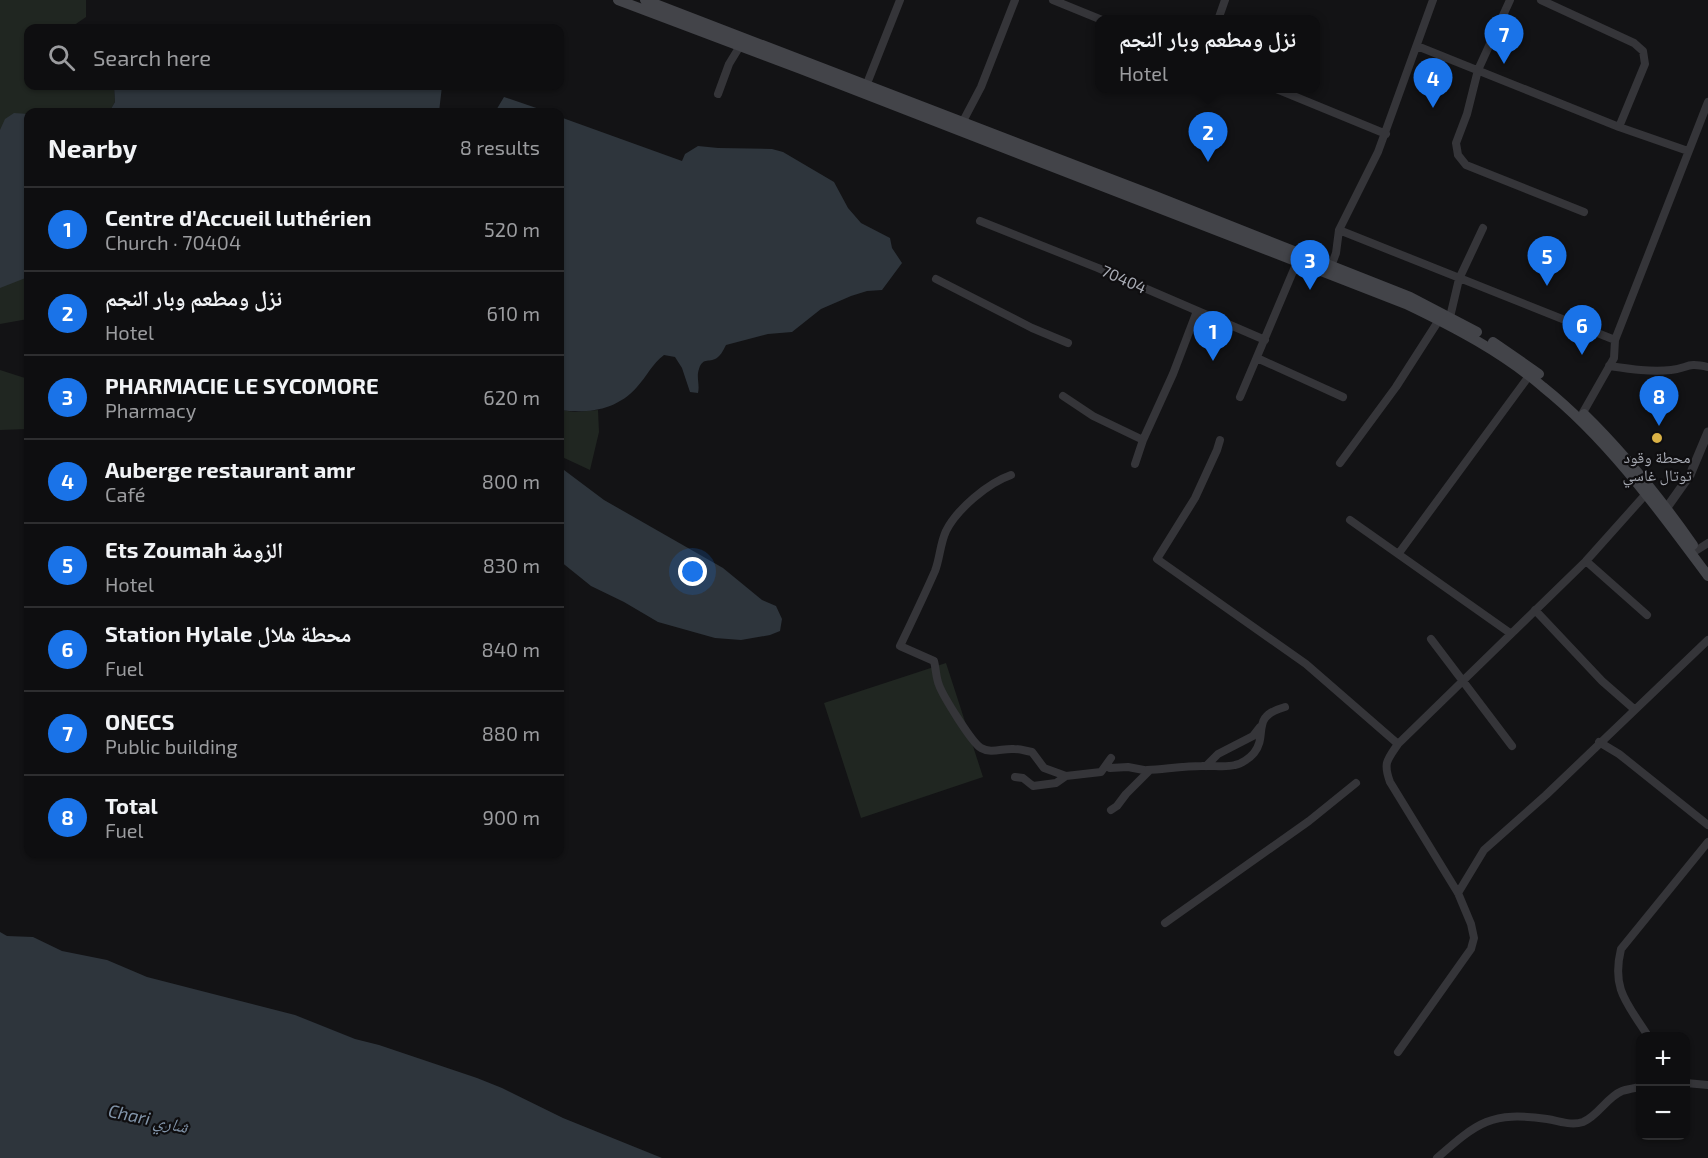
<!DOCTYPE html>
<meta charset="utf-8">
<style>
:root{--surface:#0e0e10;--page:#1c1c1e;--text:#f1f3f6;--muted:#9b9c9f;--line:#2e2e30;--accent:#1a73e8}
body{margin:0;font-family:"Exo 2","Noto Naskh Arabic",sans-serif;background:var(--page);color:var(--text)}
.controls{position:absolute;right:18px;bottom:18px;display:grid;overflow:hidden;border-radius:12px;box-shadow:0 2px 4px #0004}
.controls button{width:54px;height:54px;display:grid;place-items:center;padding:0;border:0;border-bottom:2px solid var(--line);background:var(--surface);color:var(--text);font:30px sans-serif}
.you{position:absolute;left:693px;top:572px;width:21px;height:21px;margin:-15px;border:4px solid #fff;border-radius:50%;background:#1a73e8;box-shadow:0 0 0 9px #1a73e833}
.badge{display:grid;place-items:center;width:39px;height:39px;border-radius:50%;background:var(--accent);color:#fff;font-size:20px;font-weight:700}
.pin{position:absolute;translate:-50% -50px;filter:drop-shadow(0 2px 3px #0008)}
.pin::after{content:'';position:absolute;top:32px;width:21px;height:18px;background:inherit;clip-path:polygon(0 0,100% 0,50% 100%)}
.popup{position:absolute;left:1095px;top:15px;width:225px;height:78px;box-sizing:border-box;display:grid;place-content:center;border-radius:12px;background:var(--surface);filter:drop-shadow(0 2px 4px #0005);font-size:20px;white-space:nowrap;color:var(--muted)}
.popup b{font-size:22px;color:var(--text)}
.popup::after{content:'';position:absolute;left:50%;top:100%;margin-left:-12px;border:12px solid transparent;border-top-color:var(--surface)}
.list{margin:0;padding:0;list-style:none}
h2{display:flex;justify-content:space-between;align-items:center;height:78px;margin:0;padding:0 24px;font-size:26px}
h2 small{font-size:20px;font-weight:400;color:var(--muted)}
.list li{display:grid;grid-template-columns:39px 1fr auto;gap:18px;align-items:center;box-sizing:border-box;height:84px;padding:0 24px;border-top:2px solid var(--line)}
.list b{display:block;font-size:22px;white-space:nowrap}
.list p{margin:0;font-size:20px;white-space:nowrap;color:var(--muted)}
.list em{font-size:20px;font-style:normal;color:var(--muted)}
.icon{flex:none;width:33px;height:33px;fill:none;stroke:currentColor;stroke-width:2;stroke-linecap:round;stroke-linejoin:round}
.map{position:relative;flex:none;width:1708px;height:1158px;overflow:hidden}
.search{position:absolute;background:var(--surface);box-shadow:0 2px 4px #0004;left:24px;top:24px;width:540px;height:66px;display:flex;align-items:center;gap:15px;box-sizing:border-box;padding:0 21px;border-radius:12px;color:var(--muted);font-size:22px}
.panel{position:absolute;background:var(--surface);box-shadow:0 2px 4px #0004;left:24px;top:108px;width:540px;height:750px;border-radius:12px}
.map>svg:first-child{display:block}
</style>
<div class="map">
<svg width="1708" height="1158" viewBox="0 0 1708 1158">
<rect width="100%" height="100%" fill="#131315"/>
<!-- green -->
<path fill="#202621" d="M 0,0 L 86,0 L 86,17 L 70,28 L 28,28 L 28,86 L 114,86 L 115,102 L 109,112 L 28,112 L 28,319 L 0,324 Z
M 0,370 L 28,379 L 28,429 L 0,430 Z
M 560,410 L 575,412 L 598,410 L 599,432 L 590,470 L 560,456 Z
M 946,663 L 983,777 L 861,818 L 824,703 Z"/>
<!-- water -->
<path fill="#2e353c" d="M 114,86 L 442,86 L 439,112 L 109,112 L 115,102 Z
M 504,97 L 548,112 L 495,112 Z
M 14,113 L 28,114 L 28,277 L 0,288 L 0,130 L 5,119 Z
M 560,117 L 682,161 L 685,154 L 698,146 L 718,148 L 772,149 L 783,152 L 834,182 L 848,208 L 861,223 L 890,238 L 892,248 L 902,263 L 882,290 L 867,291 L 851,296 L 821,309 L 792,332 L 768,334 L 726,345 C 724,349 721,355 718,357 C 710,364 703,356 699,369 C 696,377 700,385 698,393 L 690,392 L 682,368 L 675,357 L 664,355 C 652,364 647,376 637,387 C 617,410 588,414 560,410 Z
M 560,467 L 604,500 L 723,568 L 762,600 L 776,606 L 782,619 L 780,631 L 770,635 L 741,640 L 715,638 L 658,622 L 624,602 L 591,586 L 560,561 Z
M 0,932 L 7,936 L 33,937 L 62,951 L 107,960 L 147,977 L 295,1015 L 355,1039 L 379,1045 L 477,1078 L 502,1088 L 563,1118 L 662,1158 L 0,1158 Z"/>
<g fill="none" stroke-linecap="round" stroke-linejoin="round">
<!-- minor -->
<path stroke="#353539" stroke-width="8" d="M 1053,0 L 1102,20
M 1510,0 L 1478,70 L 1467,114 L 1456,143 L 1458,155 L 1466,165 L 1584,212
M 1541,0 L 1634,43 L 1643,51 L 1645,64 L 1619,127
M 1218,20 L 1225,0
M 1417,46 L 1619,127 L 1688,151
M 866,86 L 900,0
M 1274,88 L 1386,134
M 718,94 L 729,64 L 740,46
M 961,125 L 981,87 L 1015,0
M 980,221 L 1098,268 L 1265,340
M 1339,230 L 1615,340
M 1330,269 L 1336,253 L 1339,230 L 1378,152 L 1433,0
M 936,279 L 1032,328 L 1068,343
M 1450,317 L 1459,279 L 1483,228
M 1257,358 L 1343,397
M 1609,366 C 1630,369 1650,372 1671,370 C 1689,368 1686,362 1708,367
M 1063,396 L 1093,416 L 1143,440
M 1240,397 L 1297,262
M 1581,416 L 1614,358 L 1615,340 L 1708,102
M 1220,440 L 1217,450 L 1195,498 L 1157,559 L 1306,664 L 1398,744
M 1340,463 L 1396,387 L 1439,320
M 1135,464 L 1143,440 L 1173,374 L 1197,311
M 1011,475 C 988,483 957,509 946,531 C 940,544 940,558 935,571 C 924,596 912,621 900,646 L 934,661 C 936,669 936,678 939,685 C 943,696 972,743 981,748 C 991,754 1003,748 1014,749 C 1020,749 1026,751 1032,752 L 1044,768 L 1066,776
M 1350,520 L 1510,633
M 1697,550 L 1708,543
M 1399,553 L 1529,376
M 1586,561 L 1647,615
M 1535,610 L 1602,681 L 1634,709
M 1431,639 L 1512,746
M 1599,742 L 1619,754 L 1708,825
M 1206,766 L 1218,754 L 1253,736 L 1260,727
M 1110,768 L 1128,767 L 1149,771 L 1126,794 L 1117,806 L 1111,810
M 1147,770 C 1165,769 1184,766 1202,766 C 1213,765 1224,768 1235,765 C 1241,764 1250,758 1254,753 C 1269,734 1249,717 1285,707
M 1015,777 L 1023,778 L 1033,786 L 1056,783 L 1066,776 L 1101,772 L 1111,758
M 1458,893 L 1484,850 L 1546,795 L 1708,640
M 1165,923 L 1309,821 L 1356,783
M 1648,1036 C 1628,1004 1611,990 1621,949 L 1708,842
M 1398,1052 L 1471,949 L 1474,938 L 1471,924 L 1458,893 L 1390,782 C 1383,763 1387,760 1398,744 L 1586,561 L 1645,495
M 1686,1083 L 1708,1085
M 1437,1158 C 1478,1122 1491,1111 1547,1119 C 1560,1121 1571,1126 1583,1122 C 1598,1116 1607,1097 1622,1091 C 1628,1089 1635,1088 1640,1087"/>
<!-- tertiary -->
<path stroke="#353539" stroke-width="9" d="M 1663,513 L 1690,475 L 1708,432"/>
<!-- secondary -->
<path stroke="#434449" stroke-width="10" d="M 618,0 L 801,69 L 1406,304 C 1454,327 1502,352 1543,387 C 1608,439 1659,510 1708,576
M 645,0 L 1155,196 L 1410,297 L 1477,332
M 1493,342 L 1539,374
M 1584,414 C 1625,454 1660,498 1693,545"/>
</g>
<!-- markers -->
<circle fill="#dab246" stroke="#0f0e10" stroke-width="2" cx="1657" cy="438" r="6"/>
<g text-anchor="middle" stroke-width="4.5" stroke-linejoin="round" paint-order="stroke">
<!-- street labels -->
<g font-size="16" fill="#a7aab3" stroke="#0f0e10">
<text transform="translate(1124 279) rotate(24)" y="6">70404</text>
</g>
<!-- poi labels -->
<g font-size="16" fill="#a7aab3" stroke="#0f0e10">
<text x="1657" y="463">محطة وقود<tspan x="1657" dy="18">توتال غاسي</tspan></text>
</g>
<!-- water labels -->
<g font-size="18" font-style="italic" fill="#8295aa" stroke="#0f0e10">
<text transform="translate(148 1119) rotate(12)" y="6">Chari شاري</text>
</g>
</g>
</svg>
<div class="controls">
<button>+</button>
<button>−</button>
</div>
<div class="you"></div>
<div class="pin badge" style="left:1213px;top:361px">1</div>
<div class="pin badge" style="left:1208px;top:162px">2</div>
<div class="popup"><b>نزل ومطعم وبار النجم</b>Hotel</div>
<div class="pin badge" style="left:1310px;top:290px">3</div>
<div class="pin badge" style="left:1433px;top:108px">4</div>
<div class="pin badge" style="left:1547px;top:286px">5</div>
<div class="pin badge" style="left:1582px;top:355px">6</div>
<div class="pin badge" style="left:1504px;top:64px">7</div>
<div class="pin badge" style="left:1659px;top:426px">8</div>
<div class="search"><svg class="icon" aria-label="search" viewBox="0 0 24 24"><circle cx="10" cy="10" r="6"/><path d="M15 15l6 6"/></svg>Search here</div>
<section class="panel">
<h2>Nearby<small>8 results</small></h2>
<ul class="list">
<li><span class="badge">1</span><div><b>Centre d'Accueil luthérien</b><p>Church · 70404</p></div><em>520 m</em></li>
<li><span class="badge">2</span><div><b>نزل ومطعم وبار النجم</b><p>Hotel</p></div><em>610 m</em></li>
<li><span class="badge">3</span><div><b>PHARMACIE LE SYCOMORE</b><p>Pharmacy</p></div><em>620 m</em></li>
<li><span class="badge">4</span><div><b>Auberge restaurant amr</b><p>Café</p></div><em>800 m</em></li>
<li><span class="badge">5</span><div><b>Ets Zoumah الزومة</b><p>Hotel</p></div><em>830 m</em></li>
<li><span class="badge">6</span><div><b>Station Hylale محطة هلال</b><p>Fuel</p></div><em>840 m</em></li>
<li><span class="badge">7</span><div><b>ONECS</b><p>Public building</p></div><em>880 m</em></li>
<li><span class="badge">8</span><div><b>Total</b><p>Fuel</p></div><em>900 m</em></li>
</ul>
</section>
</div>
